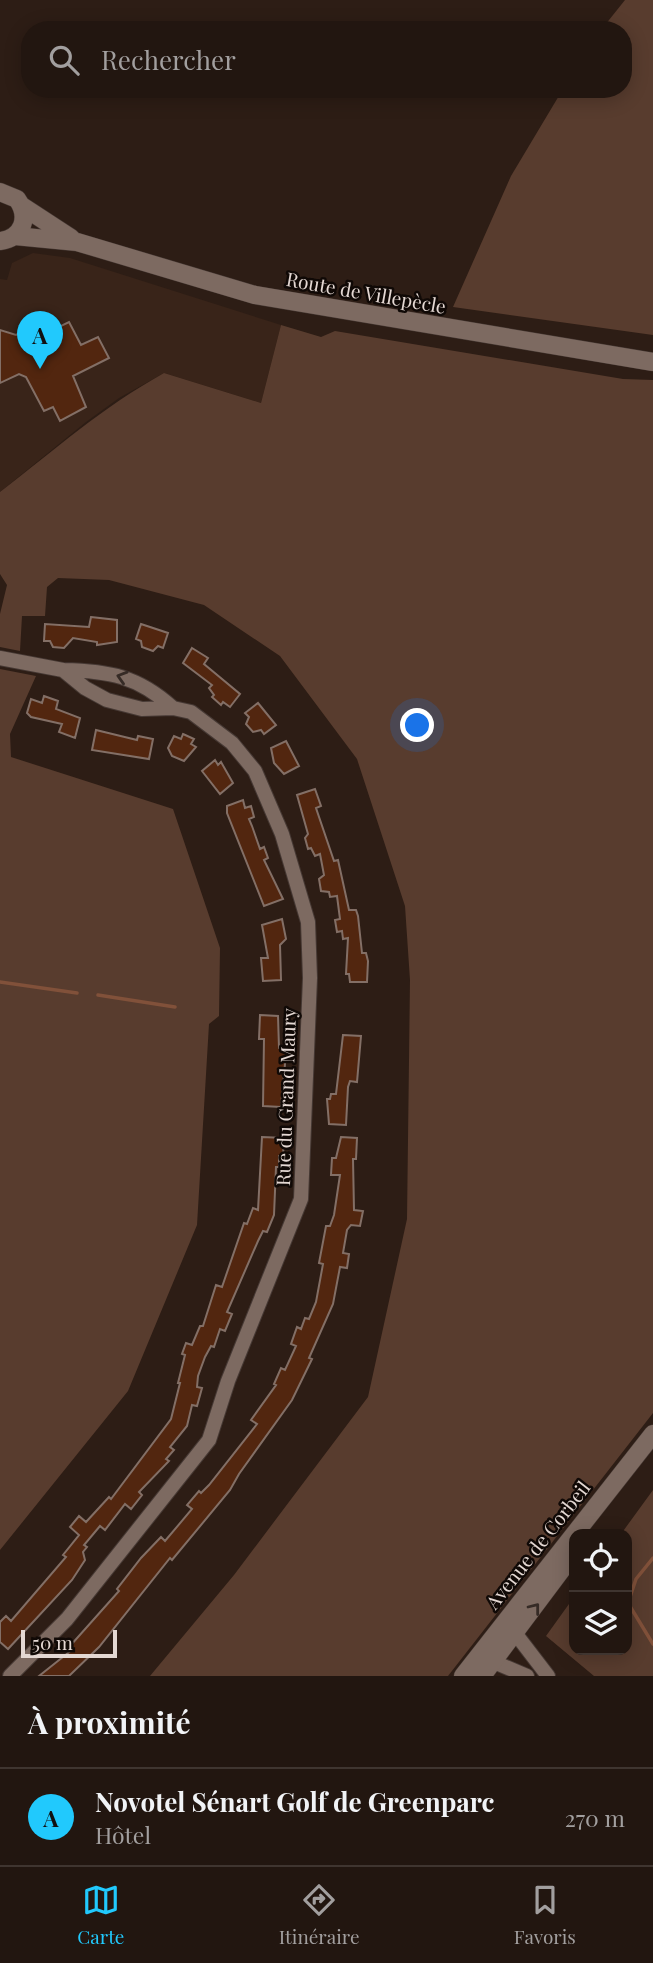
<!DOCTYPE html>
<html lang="fr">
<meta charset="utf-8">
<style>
:root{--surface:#221610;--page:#2e231e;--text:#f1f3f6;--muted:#a29f9f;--line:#3f3530;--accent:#21c9fd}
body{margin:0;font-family:"Playfair Display",serif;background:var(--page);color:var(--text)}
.controls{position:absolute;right:21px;bottom:21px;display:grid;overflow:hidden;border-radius:14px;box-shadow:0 4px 18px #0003}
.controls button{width:63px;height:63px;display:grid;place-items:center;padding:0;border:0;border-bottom:2px solid var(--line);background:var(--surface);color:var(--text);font:35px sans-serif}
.scale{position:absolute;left:21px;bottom:18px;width:96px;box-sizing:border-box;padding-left:7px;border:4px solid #e4d8d3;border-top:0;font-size:19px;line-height:24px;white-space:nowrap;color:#e4d8d3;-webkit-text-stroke:5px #100906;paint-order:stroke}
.you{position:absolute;left:418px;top:726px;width:24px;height:24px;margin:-18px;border:5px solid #fff;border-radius:50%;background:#1a73e8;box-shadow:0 0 0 10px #1a73e833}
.badge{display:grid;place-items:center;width:46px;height:46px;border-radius:50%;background:var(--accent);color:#111;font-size:23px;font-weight:700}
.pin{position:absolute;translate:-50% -58px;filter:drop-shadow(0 2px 4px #0008)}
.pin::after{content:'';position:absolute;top:37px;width:24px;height:21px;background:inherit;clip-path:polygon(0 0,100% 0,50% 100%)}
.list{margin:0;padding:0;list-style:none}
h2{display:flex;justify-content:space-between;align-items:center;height:91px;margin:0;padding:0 28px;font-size:30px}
h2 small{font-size:23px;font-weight:400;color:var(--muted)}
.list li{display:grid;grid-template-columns:46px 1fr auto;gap:21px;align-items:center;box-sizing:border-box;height:98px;padding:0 28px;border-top:2px solid var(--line)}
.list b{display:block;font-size:26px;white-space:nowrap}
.list p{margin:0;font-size:23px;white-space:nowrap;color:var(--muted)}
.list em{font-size:23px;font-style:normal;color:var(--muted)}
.icon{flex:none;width:38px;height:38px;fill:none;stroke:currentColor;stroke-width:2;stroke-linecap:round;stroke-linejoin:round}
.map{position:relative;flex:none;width:653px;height:1676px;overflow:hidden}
.search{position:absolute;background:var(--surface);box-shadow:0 4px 18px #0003;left:21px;right:21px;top:21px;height:77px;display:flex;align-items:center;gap:18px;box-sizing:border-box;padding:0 24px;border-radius:28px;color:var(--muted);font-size:26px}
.sheet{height:189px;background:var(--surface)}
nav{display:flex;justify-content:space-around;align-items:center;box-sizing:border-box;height:98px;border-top:2px solid var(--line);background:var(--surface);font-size:19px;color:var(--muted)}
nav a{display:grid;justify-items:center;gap:4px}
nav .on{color:var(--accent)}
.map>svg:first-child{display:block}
</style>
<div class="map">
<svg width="653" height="1676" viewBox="0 0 653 1676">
<rect width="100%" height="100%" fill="#2d1d15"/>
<!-- built -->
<path fill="#392419" d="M 33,253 L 70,258 L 281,325 L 261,403 L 164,373 L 119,398 L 86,422 L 0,492 L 0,279 L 7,280 L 12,263 Z"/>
<!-- green -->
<path fill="#583c2e" d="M 625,0 L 653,0 L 653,335 L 453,307 L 511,176 L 563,89 L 623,89 L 623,30 L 601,30 Z
M 281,325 L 321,337 L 335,331 L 623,379 L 653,380 L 653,1413 L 448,1676 L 150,1676 L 234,1575 L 368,1397 L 407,1219 L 410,980 L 405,906 L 357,759 L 280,656 L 204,605 L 109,580 L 58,578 L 47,587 L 45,616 L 22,616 L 20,651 L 0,647 L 0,614 L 7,585 L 0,574 L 0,492 C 56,449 101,408 164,373 L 261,403 Z
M 0,669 L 36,676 L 10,734 L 11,757 L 173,809 L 220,948 L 219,1016 L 209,1024 L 197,1225 L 128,1391 L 0,1550 Z
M 653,1490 L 653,1676 L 594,1676 L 546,1636 L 574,1597 L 574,1650 L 627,1650 L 627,1534 L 621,1534 Z"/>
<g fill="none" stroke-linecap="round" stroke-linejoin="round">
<!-- stream -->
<path stroke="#81513a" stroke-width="3.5" d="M 0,982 L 77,993
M 98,995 L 175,1007
M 653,1558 L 636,1579 L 628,1603 L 653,1644"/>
</g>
<!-- building -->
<path fill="#52260f" stroke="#836f66" stroke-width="2" d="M 69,322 L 81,345 L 98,337 L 109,358 L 73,376 L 86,407 L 60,421 L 53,407 L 44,411 L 26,377 L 19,374 L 0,383 L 0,330 L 16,335 L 26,330 L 32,340 Z
M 91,617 L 117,620 L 117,642 L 97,645 L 97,642 L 73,638 L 64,648 L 53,647 L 50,641 L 44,641 L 45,624 L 89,627 Z
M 141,624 L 168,633 L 163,648 L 158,646 L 153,651 L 142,647 L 141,641 L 136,639 Z
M 192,648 L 208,658 L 204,664 L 240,694 L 230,707 L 223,702 L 221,705 L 212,697 L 214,695 L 209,688 L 212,685 L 183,663 Z
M 44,696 L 58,701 L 56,709 L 80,718 L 75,738 L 59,732 L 62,724 L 31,717 L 27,713 L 31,699 L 42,703 Z
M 258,703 L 276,725 L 264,734 L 261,730 L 253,732 L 246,724 L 249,717 L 245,713 Z
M 96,730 L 137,740 L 138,736 L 153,739 L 149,759 L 92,750 Z
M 183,734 L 194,739 L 191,744 L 196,747 L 184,761 L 172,756 L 168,748 L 174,736 L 181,739 Z
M 286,741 L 299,766 L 284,774 L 274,763 L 271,748 Z
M 215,760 L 218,765 L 221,762 L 233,783 L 220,794 L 202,771 Z
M 315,789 L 321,806 L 316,808 L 334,861 L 338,860 L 349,910 L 356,910 L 358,916 L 362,953 L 366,953 L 368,961 L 367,982 L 350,982 L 349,974 L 346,974 L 348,938 L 343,939 L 342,931 L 337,932 L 335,920 L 340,919 L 337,896 L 330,897 L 329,892 L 321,891 L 319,879 L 324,875 L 320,854 L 315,856 L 311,848 L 308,849 L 305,838 L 308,834 L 297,795 Z
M 243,800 L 245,808 L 251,806 L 254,817 L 249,819 L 252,826 L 260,849 L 264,847 L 268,858 L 264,860 L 283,899 L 264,906 L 227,813 L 227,806 Z
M 282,919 L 286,939 L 280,945 L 281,980 L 263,981 L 261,958 L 268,958 L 262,925 Z
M 260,1015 L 278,1016 L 279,1048 L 286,1053 L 281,1107 L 263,1106 L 264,1039 L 259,1039 Z
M 343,1035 L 361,1036 L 357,1082 L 350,1081 L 348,1087 L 346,1125 L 329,1124 L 327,1099 L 330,1099 L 331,1094 L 336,1094 Z
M 262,1137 L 284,1138 L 283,1156 L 279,1156 L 279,1167 L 276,1167 L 274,1215 L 267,1232 L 263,1231 L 258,1241 L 227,1312 L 232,1314 L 225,1331 L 220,1329 L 214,1347 L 211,1346 L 205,1357 L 198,1376 L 197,1387 L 202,1388 L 197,1406 L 192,1405 L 187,1426 L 170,1447 L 174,1450 L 166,1459 L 169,1461 L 139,1492 L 142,1495 L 131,1509 L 125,1504 L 105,1530 L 100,1526 L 84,1545 L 87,1547 L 83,1552 L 85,1560 L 72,1580 L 8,1649 L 0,1642 L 0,1622 L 6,1616 L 11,1621 L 66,1557 L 63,1555 L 79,1535 L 70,1527 L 79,1516 L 86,1522 L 109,1497 L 111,1499 L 171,1419 L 180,1383 L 178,1383 L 185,1355 L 182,1354 L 186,1343 L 192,1345 L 200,1326 L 203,1326 L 216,1285 L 222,1287 L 244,1223 L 247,1224 L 253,1208 L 258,1210 Z
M 341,1137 L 357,1138 L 356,1159 L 353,1159 L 354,1210 L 363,1211 L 360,1226 L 351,1225 L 347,1230 L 343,1253 L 349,1254 L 347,1268 L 340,1267 L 333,1304 L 309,1358 L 312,1359 L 292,1400 L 239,1474 L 230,1490 L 172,1560 L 170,1558 L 99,1647 L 69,1676 L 39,1676 L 73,1649 L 70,1646 L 119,1591 L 117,1589 L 141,1558 L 161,1537 L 165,1541 L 192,1509 L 187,1505 L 199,1491 L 201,1493 L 209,1485 L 257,1424 L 251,1420 L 276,1385 L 274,1384 L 281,1368 L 285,1370 L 296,1346 L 291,1344 L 297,1327 L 301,1329 L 305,1318 L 309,1319 L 316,1302 L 323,1264 L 319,1263 L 326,1226 L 330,1226 L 334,1215 L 340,1175 L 331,1175 L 332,1158 L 336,1158 Z"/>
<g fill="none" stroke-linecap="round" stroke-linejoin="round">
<defs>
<path id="minor" d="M 0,658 L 63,670 L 85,688 L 107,700 L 142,709 L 173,708 L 191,712 L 232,743 L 255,771 L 282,834 L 308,922 L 310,978 L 301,1199 L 228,1381 L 209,1440 L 67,1619 L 10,1676
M 63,670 C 109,671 138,676 173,708
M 507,1636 L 515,1633 L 548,1676
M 493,1653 L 494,1662 L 527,1676"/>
<path id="secondary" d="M 0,192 L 17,199 C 30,217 23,238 0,241
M 22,206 L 71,238
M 15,236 L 77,242 L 255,295 L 653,362
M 463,1676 L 653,1434
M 482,1676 L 574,1553"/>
</defs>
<!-- minor casing -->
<use href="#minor" stroke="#463934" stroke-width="16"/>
<!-- secondary casing -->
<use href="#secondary" stroke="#463934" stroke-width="19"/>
<!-- minor -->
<use href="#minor" stroke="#7d6a61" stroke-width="14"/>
<!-- secondary -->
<use href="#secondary" stroke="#7d6a61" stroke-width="18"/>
</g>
<!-- one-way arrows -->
<defs><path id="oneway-chevron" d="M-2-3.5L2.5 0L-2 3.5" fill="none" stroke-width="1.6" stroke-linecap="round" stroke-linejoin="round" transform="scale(1.75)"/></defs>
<g stroke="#362b26">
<use href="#oneway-chevron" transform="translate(122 677) rotate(-163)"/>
<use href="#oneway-chevron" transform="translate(535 1608) rotate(-52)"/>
</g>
<g text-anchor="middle" stroke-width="5" stroke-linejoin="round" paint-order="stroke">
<!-- street labels -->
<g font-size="19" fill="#e4d8d3" stroke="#100906">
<text transform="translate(366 293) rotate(10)" y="7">Route de Villepècle</text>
<text transform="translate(286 1097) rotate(-88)" y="7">Rue du Grand Maury</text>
<text transform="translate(538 1545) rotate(-52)" y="7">Avenue de Corbeil</text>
</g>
</g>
</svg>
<div class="controls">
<button><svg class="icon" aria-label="locate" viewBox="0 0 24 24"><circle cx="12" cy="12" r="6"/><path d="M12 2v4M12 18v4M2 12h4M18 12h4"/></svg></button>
<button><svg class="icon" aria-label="layers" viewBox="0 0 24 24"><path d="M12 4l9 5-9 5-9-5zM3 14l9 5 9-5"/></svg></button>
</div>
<div class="scale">50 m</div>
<div class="you"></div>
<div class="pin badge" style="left:40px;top:369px">A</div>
<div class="search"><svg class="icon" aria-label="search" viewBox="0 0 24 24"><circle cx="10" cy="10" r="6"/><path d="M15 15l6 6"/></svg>Rechercher</div>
</div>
<section class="sheet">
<h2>À proximité<small></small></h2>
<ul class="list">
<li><span class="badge">A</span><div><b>Novotel Sénart Golf de Greenparc</b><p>Hôtel</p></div><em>270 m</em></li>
</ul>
</section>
<nav>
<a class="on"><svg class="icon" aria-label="map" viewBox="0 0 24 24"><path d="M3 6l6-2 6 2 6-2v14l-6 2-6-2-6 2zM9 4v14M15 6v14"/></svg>Carte</a>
<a><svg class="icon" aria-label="directions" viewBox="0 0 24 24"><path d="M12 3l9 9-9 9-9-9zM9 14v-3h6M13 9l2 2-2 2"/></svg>Itinéraire</a>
<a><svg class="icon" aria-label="saved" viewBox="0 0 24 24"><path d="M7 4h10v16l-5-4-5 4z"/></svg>Favoris</a>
</nav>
